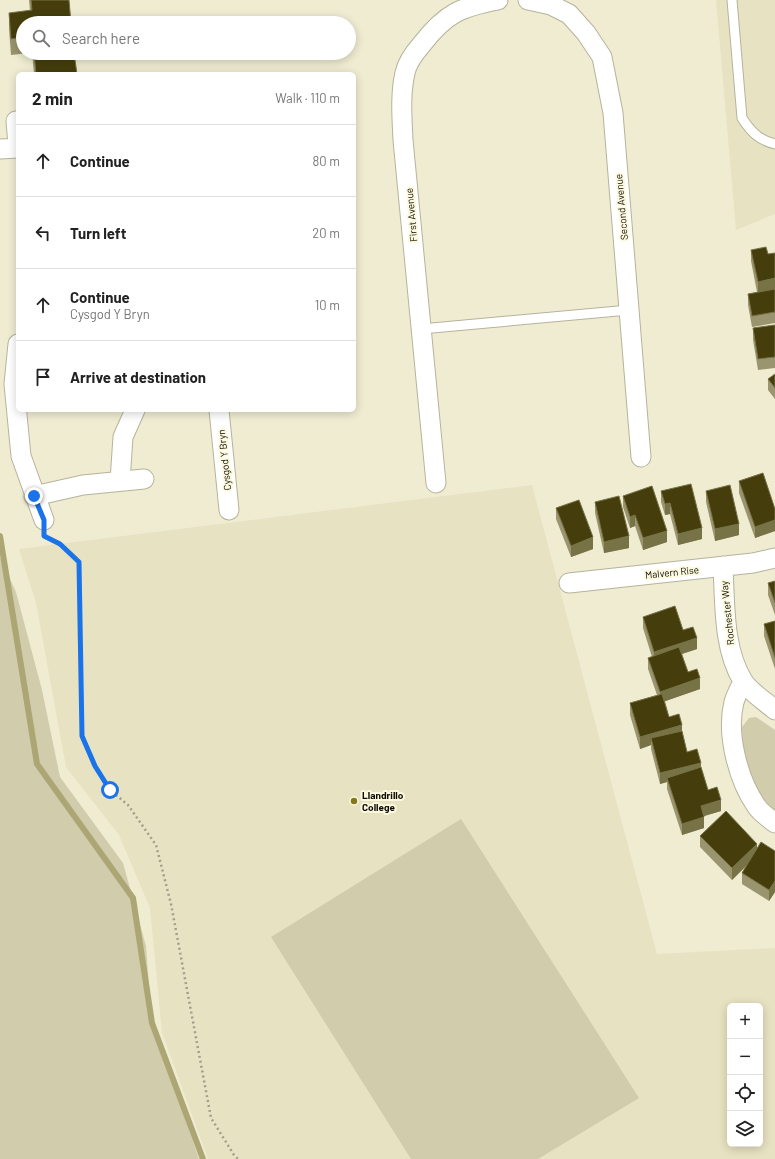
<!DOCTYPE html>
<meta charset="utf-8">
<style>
:root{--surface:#fff;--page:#f6f6f6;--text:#222;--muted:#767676;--line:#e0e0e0}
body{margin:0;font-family:Barlow,sans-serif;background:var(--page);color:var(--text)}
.controls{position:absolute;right:12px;bottom:12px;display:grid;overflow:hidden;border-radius:6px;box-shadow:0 2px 10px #0003}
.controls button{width:36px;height:36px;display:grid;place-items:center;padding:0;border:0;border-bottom:1px solid var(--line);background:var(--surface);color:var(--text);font:20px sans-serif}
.stop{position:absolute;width:12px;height:12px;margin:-9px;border:3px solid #1a73e8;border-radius:50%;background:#fff}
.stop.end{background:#1a73e8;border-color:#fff;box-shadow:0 1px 4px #0008}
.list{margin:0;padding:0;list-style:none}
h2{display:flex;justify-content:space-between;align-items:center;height:52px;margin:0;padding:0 16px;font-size:17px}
h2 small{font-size:13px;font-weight:400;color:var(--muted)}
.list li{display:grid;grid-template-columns:26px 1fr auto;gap:12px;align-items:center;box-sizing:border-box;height:72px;padding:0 16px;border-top:1px solid var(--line)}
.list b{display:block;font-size:15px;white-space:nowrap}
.list p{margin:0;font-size:13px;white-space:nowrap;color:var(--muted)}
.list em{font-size:13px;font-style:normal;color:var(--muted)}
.icon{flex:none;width:22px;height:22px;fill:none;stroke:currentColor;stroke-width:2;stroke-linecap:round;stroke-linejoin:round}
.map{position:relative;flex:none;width:775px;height:1159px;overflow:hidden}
.search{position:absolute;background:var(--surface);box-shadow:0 2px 10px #0003;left:16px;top:16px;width:340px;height:44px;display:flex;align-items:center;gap:10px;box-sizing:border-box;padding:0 14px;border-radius:22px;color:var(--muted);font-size:15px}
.panel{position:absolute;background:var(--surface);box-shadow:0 2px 10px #0003;left:16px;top:72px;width:340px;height:340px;border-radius:6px}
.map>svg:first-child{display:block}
</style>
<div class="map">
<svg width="775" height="1159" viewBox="0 0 775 1159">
<rect width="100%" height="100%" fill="#efecd2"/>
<!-- built -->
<path fill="#e7e2c1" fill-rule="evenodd" d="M 716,0 L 775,0 L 775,214 L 736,230 Z
M 532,485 L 657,954 L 775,948 L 775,1159 L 208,1159 L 162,1033 L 150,908 L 119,835 L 66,767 L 36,603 L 19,549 ZM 730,1006 L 760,1006 L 760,1144 L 730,1144 Z"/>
<!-- green -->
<path fill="#d0ccac" d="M 0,557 L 16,592 L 42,690 L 60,777 L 123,863 L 146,946 L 152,1023 L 199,1159 L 0,1159 Z
M 756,717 L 775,730 L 775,812 L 752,786 L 743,747 L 742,727 L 749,718 Z
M 461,819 L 639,1098 L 538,1159 L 411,1159 L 271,937 Z"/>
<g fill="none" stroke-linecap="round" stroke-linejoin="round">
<!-- stream -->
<path stroke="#aca574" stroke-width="6" d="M 0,536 L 37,764 L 133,898 L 152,1023 L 203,1159"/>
<defs>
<path id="service" d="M 732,0 L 742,118 C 751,132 759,140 775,144
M 421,329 L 629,310"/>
<path id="minor" d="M 528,0 L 551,5 L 569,14 L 586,33 L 602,57 L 613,113 L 641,457
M 16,121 L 18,145
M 0,149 L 18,148
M 18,344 L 14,384 L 21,456 L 44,520
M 219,410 L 229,510
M 120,481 L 123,437 L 135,410
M 436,483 L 403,140 C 402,118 400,94 405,73 C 407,63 415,52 422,44 C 446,13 461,7 498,0
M 34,496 L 83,485 L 144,479
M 723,566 C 725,603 723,649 743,681 C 749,691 766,702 775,710
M 569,583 L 753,563 L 775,558
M 743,682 C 740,688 736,695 734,702 C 726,734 738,780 757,807 C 761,813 769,818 775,823"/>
</defs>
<!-- service casing -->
<use href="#service" stroke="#b6b39b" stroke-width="11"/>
<!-- minor casing -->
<use href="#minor" stroke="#b6b39b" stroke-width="21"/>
<!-- path -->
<path stroke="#a19e8b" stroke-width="2.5" stroke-dasharray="2 3" stroke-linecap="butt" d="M 50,539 L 60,544 L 79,562 L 82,736 L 95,766 L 110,790 L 128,805 L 156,845 L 171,904 L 211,1118 L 234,1155 L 238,1159"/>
<!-- service -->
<use href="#service" stroke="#fff" stroke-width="9"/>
<!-- minor -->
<use href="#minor" stroke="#fff" stroke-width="19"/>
</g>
<!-- wall -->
<path fill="#9a956f" d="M 29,0 L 69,0 L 23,23 L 23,53 L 29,53 L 11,55 L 9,29 L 9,13 L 30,11 Z
M 32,53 L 74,53 L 77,74 L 34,74 Z
M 751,250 L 768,254 L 775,253 L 775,323 L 752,327 L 748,305 L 748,294 L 757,292 L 751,261 Z
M 775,325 L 775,368 L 758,370 L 753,340 L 753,328 Z
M 775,374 L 775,399 L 768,390 L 768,379 Z
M 739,481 L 775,509 L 775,531 L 755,538 L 739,493 Z
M 661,491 L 702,539 L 678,545 L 670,514 L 665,515 L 661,502 Z
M 706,491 L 739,535 L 715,541 L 706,502 Z
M 623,496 L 667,542 L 643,550 L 635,526 L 630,528 L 623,507 Z
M 595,502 L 629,548 L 604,553 L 595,513 Z
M 556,508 L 593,549 L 571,557 L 556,519 Z
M 775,581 L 775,615 L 768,595 L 768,583 Z
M 643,617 L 683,630 L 697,649 L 682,654 L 688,672 L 700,689 L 665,701 L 669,717 L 682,731 L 687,752 L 701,767 L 708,790 L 721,811 L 704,816 L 704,828 L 682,835 L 667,789 L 667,782 L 660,784 L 651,749 L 651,745 L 640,749 L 630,715 L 630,703 L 657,695 L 648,669 L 648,658 L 652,657 L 643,628 Z
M 775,621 L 775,669 L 764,636 L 764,624 Z
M 700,836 L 757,848 L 775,851 L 775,892 L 769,901 L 742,884 L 742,873 L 747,865 L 732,880 L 700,847 Z"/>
<!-- shaded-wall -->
<path fill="#787247" d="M 775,278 L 775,289 L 758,293 L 758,282 Z
M 670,503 L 670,514 L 665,515 L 665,504 Z
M 635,515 L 635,526 L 630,528 L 630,517 Z
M 775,520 L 775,531 L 755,538 L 755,527 Z
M 739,524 L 739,535 L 715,541 L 715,529 Z
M 702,528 L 702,539 L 678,545 L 678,534 Z
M 667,531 L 667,542 L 643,550 L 643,538 Z
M 629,536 L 629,548 L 604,553 L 604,542 Z
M 593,537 L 593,549 L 571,557 L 571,546 Z
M 697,638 L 697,649 L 654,663 L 654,652 Z
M 700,678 L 700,689 L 660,703 L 660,692 Z
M 682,725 L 682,736 L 651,738 L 651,745 L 640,749 L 640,737 Z
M 701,763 L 701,774 L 667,778 L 667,782 L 660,784 L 660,773 Z
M 721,800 L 721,811 L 701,817 L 701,806 Z
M 704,817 L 704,828 L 682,835 L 682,824 Z
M 757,844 L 757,855 L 732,880 L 732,868 Z
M 775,881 L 775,892 L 769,901 L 769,890 Z"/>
<!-- building -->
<path fill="#453e0c" stroke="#787247" d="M 31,0 L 69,0 L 71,23 L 23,23 L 23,37 L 11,39 L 9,13 L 32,10 Z
M 34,53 L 74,53 L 77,74 L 36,74 Z
M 766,247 L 768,254 L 775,253 L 775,278 L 758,282 L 751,250 Z
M 775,289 L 775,312 L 752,316 L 748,294 Z
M 775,325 L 775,357 L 758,359 L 753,328 Z
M 775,374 L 775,388 L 768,379 Z
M 763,473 L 775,509 L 775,520 L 755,527 L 739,481 Z
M 691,484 L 702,528 L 678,534 L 670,503 L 665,504 L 661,491 Z
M 730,485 L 739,524 L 715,529 L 706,491 Z
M 652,486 L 667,531 L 643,538 L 635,515 L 630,517 L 623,496 Z
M 619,496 L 629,536 L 604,542 L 595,502 Z
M 579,500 L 593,537 L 571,546 L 556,508 Z
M 775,581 L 775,603 L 768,583 Z
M 675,606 L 683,630 L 693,627 L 697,638 L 654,652 L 643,617 Z
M 775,621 L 775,658 L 764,624 Z
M 679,647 L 688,672 L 697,669 L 700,678 L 660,692 L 648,658 Z
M 662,694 L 669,717 L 679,714 L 682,725 L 640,737 L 630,703 Z
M 682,731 L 687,752 L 697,749 L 701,763 L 660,773 L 651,738 Z
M 701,767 L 708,790 L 717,787 L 721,800 L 701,806 L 704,817 L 682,824 L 667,778 Z
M 726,811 L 757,844 L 732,868 L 700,836 Z
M 761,842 L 775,851 L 775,881 L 769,890 L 742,873 Z"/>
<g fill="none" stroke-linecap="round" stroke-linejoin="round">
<!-- route -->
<path stroke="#1a73e8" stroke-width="5" d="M 34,496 L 44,520 L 44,536 L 60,544 L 79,562 L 82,736 L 95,766 L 110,790"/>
</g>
<!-- markers -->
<circle fill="#85771b" stroke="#fcf9df" stroke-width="1.5" cx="354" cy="801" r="4"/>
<g text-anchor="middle" stroke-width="4" stroke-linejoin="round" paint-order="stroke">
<!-- street labels -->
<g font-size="10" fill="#0d0b04" stroke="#fcf9df">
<text transform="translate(621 207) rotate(-95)" y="4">Second Avenue</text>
<text transform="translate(411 215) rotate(-95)" y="4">First Avenue</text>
<text transform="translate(224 460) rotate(-96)" y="4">Cysgod Y Bryn</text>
<text transform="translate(672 572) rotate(-6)" y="4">Malvern Rise</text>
<text transform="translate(727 613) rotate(-96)" y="4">Rochester Way</text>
</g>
<!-- poi labels -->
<g font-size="10" font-weight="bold" fill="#0d0b04" stroke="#fcf9df" text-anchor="start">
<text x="362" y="799">Llandrillo<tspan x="362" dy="12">College</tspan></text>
</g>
</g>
</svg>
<div class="controls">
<button>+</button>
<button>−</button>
<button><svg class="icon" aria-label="locate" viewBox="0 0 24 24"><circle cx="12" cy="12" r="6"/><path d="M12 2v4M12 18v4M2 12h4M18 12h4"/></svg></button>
<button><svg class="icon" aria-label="layers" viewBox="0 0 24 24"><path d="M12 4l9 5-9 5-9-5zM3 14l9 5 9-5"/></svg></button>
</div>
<div class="stop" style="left:110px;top:790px"></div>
<div class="stop end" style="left:34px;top:496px"></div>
<div class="search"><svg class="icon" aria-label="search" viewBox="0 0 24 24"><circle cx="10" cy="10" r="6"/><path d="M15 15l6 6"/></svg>Search here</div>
<section class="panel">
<h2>2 min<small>Walk · 110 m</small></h2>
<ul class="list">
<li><svg class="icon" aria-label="ahead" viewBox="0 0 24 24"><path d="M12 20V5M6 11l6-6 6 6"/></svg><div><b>Continue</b></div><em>80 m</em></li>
<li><svg class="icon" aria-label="left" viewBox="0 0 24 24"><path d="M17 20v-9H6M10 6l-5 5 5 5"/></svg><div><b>Turn left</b></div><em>20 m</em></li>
<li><svg class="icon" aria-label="ahead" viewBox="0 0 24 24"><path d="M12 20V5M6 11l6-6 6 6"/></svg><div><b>Continue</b><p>Cysgod Y Bryn</p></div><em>10 m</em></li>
<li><svg class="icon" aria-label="arrive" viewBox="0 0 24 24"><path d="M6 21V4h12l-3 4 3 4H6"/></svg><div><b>Arrive at destination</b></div></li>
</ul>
</section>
</div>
